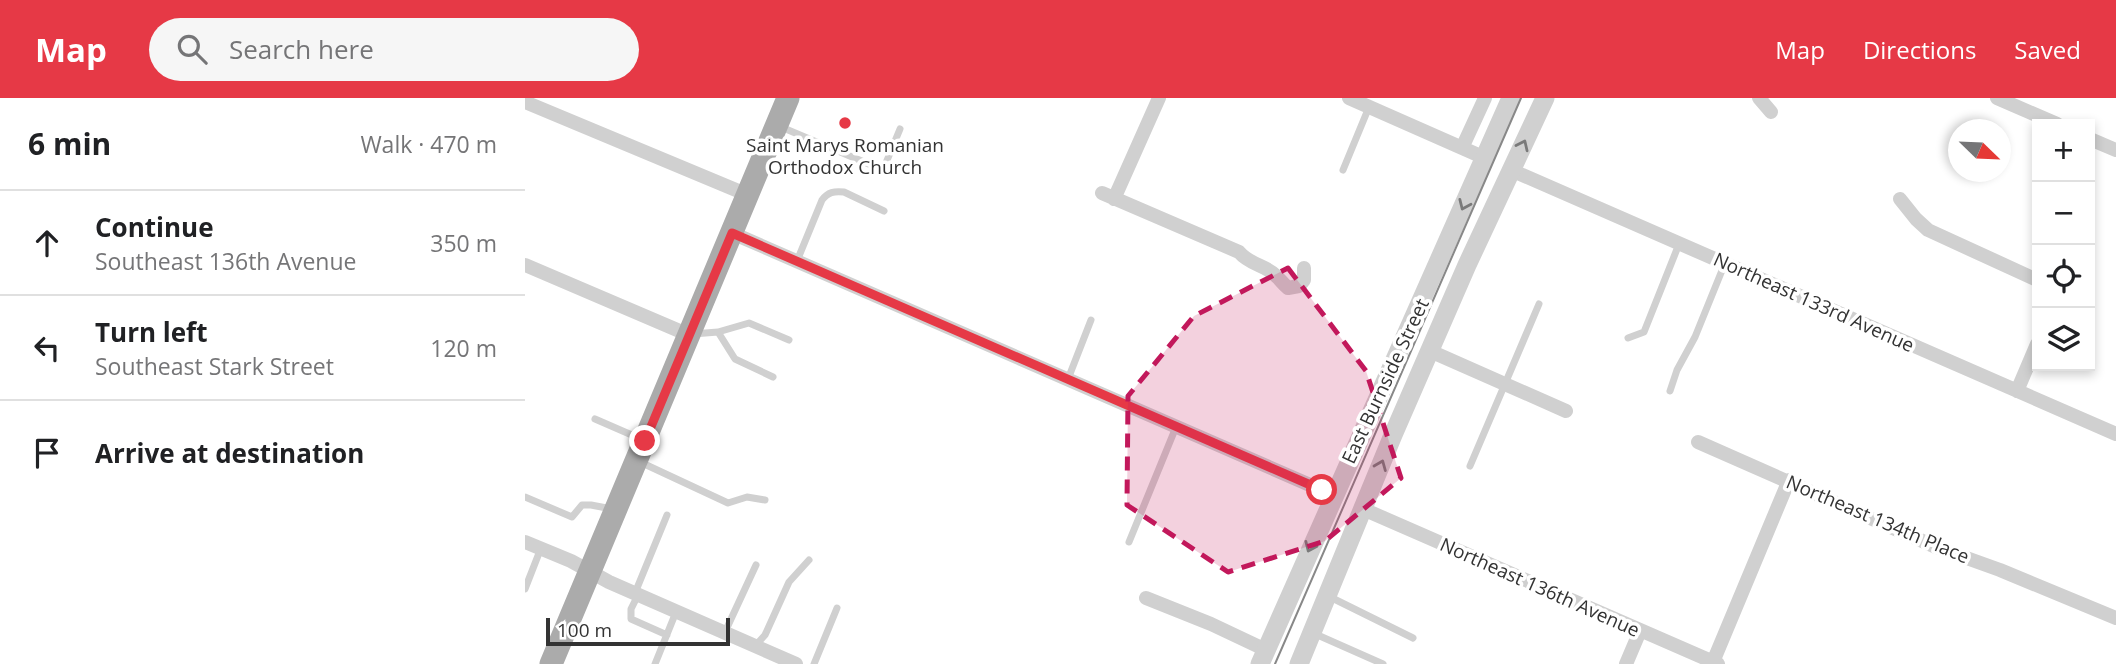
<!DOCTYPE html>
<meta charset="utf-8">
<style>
:root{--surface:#fff;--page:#f6f6f6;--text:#202124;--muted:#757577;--line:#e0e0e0;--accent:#e63946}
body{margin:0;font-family:"Open Sans",sans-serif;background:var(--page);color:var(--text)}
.controls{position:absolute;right:21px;top:21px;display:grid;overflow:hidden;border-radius:0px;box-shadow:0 4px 10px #0003}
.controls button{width:63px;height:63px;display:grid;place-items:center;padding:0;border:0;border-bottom:2px solid var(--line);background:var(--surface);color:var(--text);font:35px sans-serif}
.compass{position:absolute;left:1423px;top:21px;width:63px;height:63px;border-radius:50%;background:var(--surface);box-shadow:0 4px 10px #0003;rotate:113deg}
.scale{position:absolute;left:21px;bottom:18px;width:184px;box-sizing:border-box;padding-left:7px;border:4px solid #333;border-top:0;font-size:19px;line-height:24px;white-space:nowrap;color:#333;-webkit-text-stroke:5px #fff;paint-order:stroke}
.stop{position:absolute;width:21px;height:21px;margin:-16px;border:5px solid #e63946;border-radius:50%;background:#fff}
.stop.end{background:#e63946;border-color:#fff;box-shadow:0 2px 7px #0008}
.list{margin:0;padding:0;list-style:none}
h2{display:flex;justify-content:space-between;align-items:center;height:91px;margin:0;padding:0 28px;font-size:30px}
h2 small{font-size:23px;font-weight:400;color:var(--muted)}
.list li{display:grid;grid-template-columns:46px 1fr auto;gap:21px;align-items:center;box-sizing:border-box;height:105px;padding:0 28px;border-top:2px solid var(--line)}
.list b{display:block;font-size:26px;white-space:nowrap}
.list p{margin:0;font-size:23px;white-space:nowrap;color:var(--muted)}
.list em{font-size:23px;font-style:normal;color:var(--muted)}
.icon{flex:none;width:38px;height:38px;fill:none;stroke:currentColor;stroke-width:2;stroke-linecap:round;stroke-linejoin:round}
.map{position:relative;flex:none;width:1591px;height:566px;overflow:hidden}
header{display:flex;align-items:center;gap:42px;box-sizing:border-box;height:98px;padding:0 35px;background:var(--accent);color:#fff}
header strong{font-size:33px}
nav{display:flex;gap:38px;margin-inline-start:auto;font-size:24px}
.search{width:490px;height:63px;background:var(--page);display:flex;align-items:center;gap:18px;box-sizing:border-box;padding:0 24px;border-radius:38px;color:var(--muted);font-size:26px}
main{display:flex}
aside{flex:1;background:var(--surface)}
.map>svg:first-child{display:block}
</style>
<header>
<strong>Map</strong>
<div class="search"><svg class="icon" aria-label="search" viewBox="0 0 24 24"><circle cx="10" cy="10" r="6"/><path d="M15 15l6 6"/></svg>Search here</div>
<nav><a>Map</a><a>Directions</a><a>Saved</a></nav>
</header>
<main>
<aside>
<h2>6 min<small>Walk · 470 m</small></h2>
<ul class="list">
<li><svg class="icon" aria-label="ahead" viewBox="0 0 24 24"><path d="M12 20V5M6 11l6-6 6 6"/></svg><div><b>Continue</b><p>Southeast 136th Avenue</p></div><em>350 m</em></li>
<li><svg class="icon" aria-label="left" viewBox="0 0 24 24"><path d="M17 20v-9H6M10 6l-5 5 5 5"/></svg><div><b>Turn left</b><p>Southeast Stark Street</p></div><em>120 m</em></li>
<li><svg class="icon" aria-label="arrive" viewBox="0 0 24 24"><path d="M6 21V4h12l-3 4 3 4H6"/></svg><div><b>Arrive at destination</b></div></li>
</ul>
</aside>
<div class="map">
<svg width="1591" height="566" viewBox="0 0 1591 566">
<rect width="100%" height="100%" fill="#fff"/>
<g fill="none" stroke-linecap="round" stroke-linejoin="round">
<!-- service -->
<path stroke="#d0d0d0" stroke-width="7" d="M 256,29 L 358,72 L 375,31
M 818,72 L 844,9
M 272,163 L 297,102 C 303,94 309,93 319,94 L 359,113
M 193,234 L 224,225 L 264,242
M 168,236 L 193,234 L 210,261 L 248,279
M 1103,240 L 1119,234 L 1154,146
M 543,281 L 566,222
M 1145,293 L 1152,272 L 1170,239 L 1200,165
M 70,321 L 116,341
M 115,364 L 203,405 L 222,399 L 240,402
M 945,368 L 1014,206
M 0,399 L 47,419 L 57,407 L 66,407 L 87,411
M 604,444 L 651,329
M 0,491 L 16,450
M 110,495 L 142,417
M 113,497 L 106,511 L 106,521 L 142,537
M 803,498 L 888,540
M 200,534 L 231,467
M 788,535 L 858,566
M 230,548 L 240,537 L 264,484 L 284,462
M 130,566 L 151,514
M 289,566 L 312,510"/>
<!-- minor -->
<path stroke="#d0d0d0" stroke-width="14" d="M 824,0 L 960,60
M 1234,0 L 1246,14
M 1472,0 L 1532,26
M 0,4 L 223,97
M 1565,41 L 1591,52
M 937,50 L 960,0
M 986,72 L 1591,336
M 577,95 L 714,154 C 725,167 740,167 750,177 C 755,181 757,185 763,190 L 774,188 L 779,182 L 779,170
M 589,101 L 634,0
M 1375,101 L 1391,121 L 1403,132 L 1512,182
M 207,135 L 808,397
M 0,167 L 164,237
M 905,253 L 1041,313
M 1492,293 L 1512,246
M 1173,344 L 1411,449 L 1475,472 L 1591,520
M 838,411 L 1193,566
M 0,444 L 46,463 L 84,484 L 271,566
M 621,500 L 686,526 L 741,552
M 1188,564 L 1264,382
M 1101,566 L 1115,533"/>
<!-- tertiary -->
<path stroke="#d0d0d0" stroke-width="19" d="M 735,566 L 986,0
M 774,566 L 868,337 L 942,167 L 1020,0"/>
<!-- primary -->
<path stroke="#ababab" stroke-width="23" d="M 26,566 L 263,0"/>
<!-- tram -->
<path stroke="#888" stroke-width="2" d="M 750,566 L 996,0"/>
</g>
<!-- one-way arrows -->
<defs><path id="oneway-chevron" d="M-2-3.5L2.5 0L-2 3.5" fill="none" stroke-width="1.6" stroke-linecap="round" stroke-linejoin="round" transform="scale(1.75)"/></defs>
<g stroke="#7a7a7a">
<use href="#oneway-chevron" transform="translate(998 47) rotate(-65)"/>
<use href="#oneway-chevron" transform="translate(939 107) rotate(114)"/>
<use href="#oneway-chevron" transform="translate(856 367) rotate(-68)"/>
<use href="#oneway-chevron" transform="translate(785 449) rotate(114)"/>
</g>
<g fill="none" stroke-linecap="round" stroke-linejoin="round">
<!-- route -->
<path stroke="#e63946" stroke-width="9" d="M 120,343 L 207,135 L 797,392"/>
</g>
<!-- marked area -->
<path fill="#c2185b" fill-opacity="0.2" stroke="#c2185b" stroke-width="5" stroke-dasharray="14 9" stroke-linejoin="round" d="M 763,170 L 841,273 L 876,380 L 800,443 L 703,474 L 602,407 L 603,298 L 669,218 Z"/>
<!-- markers -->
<circle fill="#e63946" stroke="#fff" stroke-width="2.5" cx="320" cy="25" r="7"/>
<g text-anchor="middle" stroke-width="7" stroke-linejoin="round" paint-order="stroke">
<!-- poi labels -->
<g font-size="19" fill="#333" stroke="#fff">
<text x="320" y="54">Saint Marys Romanian<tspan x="320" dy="22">Orthodox Church</tspan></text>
</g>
<!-- street labels -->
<g font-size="19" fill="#333" stroke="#fff">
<text transform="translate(1289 204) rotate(24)" y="7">Northeast 133rd Avenue</text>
<text transform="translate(860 283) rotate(-65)" y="7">East Burnside Street</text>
<text transform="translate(1353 421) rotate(23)" y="7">Northeast 134th Place</text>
<text transform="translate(1015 489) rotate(24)" y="7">Northeast 136th Avenue</text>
</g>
</g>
</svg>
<div class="controls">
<button>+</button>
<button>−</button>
<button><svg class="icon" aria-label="locate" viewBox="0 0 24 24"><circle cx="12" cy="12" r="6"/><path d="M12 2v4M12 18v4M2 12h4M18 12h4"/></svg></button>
<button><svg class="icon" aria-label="layers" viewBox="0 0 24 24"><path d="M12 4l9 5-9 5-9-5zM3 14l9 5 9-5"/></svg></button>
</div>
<svg class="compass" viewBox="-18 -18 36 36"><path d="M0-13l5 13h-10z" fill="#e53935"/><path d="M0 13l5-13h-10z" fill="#757577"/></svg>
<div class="scale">100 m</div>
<div class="stop" style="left:797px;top:392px"></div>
<div class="stop end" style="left:120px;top:343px"></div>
</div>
</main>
